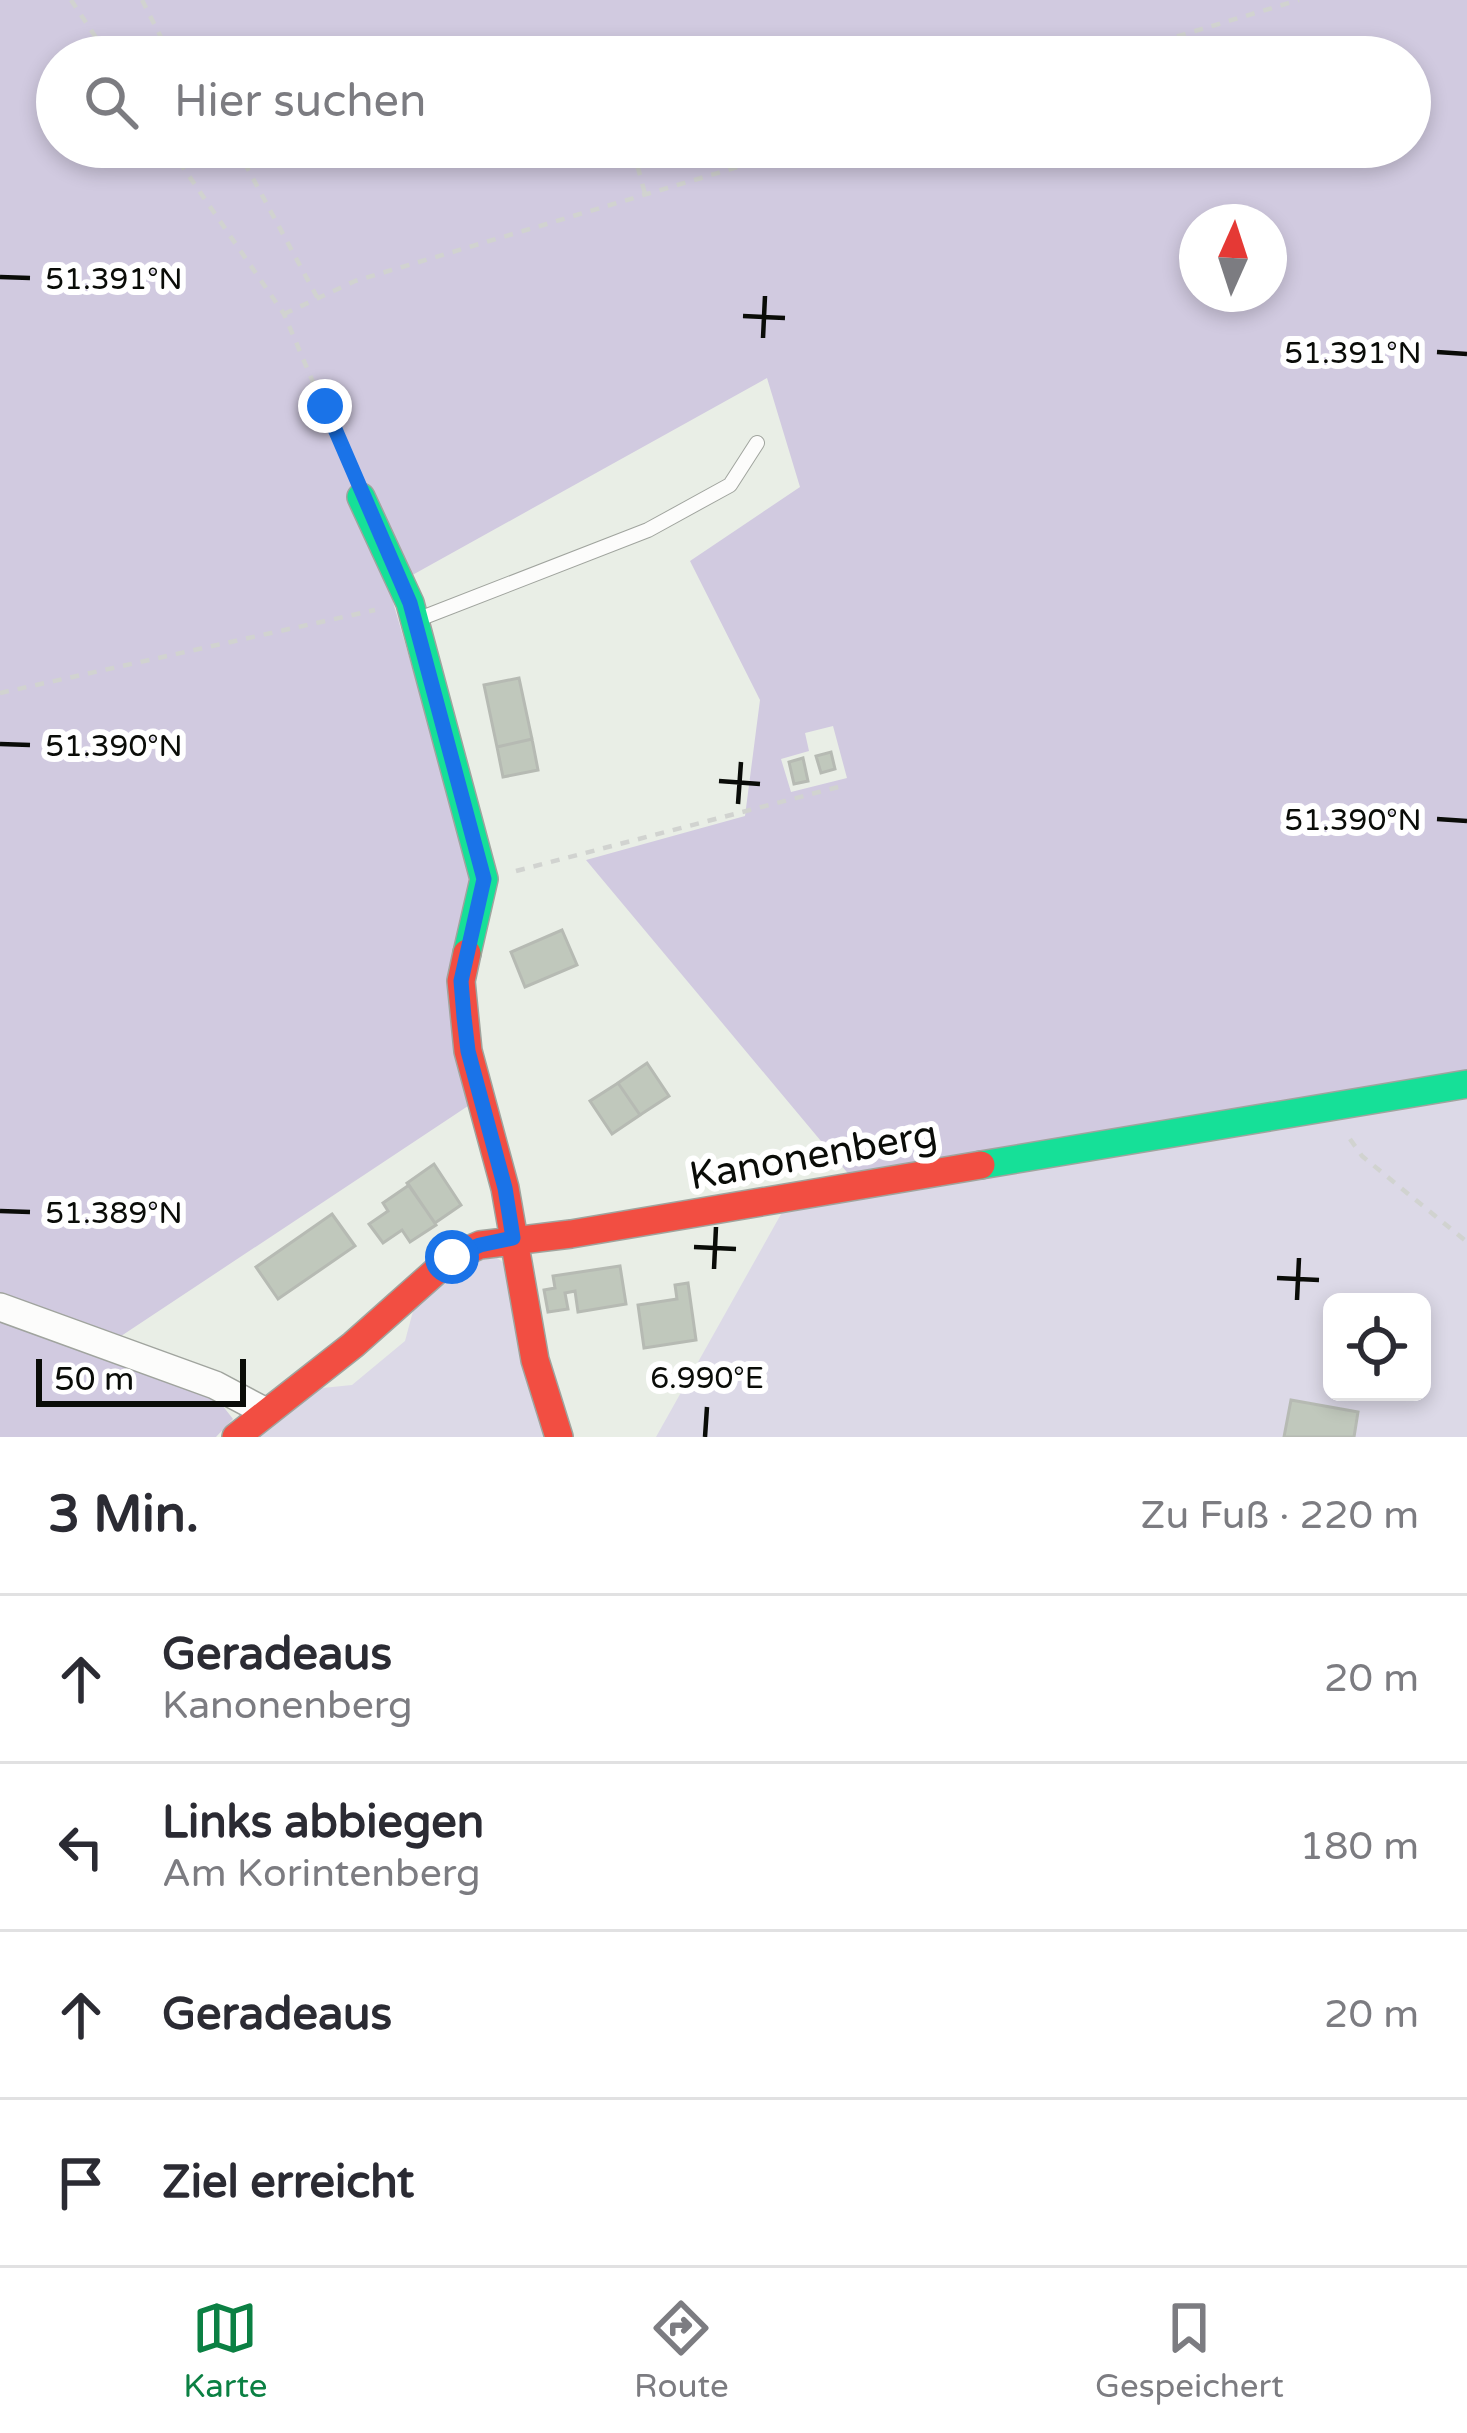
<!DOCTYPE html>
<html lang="de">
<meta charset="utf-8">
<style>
:root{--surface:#fff;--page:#f2f2f3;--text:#2b2b33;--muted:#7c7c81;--line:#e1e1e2;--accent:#0b8043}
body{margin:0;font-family:"Varela Round",sans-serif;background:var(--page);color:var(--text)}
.controls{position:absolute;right:36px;bottom:36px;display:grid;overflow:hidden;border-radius:18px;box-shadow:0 6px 18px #0003}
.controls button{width:108px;height:108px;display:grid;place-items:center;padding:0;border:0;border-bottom:3px solid var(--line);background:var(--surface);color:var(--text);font:60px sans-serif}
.compass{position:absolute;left:1179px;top:204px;width:108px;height:108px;border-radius:50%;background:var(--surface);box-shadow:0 6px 18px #0003;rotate:3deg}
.scale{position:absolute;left:36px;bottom:30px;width:210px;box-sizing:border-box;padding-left:12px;border:6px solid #0a0c08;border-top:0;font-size:33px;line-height:42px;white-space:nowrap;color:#0a0c08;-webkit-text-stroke:9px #fff;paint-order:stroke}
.stop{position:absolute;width:36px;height:36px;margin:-27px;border:9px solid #1a73e8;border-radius:50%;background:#fff}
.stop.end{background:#1a73e8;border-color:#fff;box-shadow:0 3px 12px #0008}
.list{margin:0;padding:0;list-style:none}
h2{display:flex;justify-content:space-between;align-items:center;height:156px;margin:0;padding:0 48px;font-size:51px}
h2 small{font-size:39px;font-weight:400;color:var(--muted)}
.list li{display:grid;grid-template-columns:78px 1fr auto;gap:36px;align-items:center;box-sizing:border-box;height:168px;padding:0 48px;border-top:3px solid var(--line)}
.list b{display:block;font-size:45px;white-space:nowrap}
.list p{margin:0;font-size:39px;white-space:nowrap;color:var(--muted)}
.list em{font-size:39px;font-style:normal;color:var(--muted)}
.icon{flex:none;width:66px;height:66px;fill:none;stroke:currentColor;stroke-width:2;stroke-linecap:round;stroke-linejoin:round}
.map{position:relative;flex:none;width:1467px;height:1437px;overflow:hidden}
.search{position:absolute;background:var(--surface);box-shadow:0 6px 18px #0003;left:36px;right:36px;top:36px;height:132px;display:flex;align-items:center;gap:30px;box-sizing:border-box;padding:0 42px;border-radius:66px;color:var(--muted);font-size:45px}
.sheet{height:828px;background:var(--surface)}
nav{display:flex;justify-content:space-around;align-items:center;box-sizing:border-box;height:168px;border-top:3px solid var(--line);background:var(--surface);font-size:33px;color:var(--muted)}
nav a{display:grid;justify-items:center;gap:6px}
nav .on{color:var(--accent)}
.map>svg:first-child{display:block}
</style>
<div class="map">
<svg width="1467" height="1437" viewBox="0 0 1467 1437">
<rect width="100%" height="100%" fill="#e9eee6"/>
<!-- green -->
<path fill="#dcd9e7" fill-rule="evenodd" d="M 1467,1094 L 1467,1437 L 656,1437 L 785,1207 ZM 1332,1302 L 1422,1302 L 1422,1392 L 1332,1392 Z
M 496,1257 L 504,1263 L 550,1437 L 252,1437 L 313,1389 L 352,1385 L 405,1341 L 416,1300 L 458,1266 Z"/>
<!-- forest -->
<path fill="#d1cae0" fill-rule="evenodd" d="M 0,0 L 1467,0 L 1467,1072 L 851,1177 L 586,860 L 745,816 L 760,700 L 690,561 L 800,487 L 767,378 L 389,588 L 476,887 L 474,1102 L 97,1352 L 219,1401 L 233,1419 L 216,1437 L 0,1437 ZM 57,57 L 1410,57 L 1410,147 L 57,147 ZM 1197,222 L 1269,222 L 1269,294 L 1197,294 ZM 833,726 L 847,778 L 791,792 L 781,759 L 809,751 L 805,733 Z"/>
<!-- building -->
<path fill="#c0c8bc" stroke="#b6bab3" stroke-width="3" d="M 519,678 L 532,739 L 497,747 L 484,685 Z
M 532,739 L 538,770 L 503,777 L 497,747 Z
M 831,752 L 835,769 L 821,773 L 816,756 Z
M 803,758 L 808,781 L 794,784 L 789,762 Z
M 562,930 L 577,965 L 525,987 L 511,952 Z
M 647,1063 L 669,1096 L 640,1115 L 618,1083 Z
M 618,1083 L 640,1115 L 612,1134 L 590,1101 Z
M 434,1164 L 461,1205 L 435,1223 L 407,1183 Z
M 409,1185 L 436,1225 L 410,1242 L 402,1230 L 383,1243 L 369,1224 L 388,1211 L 383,1203 Z
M 332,1214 L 355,1246 L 278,1299 L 256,1267 Z
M 620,1266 L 626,1304 L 578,1312 L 575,1291 L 565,1293 L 568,1309 L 548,1312 L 544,1290 L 555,1288 L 553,1276 Z
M 688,1283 L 696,1340 L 644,1348 L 638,1305 L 677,1299 L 675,1285 Z
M 1291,1400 L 1358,1412 L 1354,1437 L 1284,1437 Z"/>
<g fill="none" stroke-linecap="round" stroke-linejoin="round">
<defs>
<path id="lane" d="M 419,619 L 648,530 L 730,485 L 757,443"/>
<path id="street" d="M 0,1307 L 215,1385 L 264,1411"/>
<path id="fast" d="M 361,497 L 410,603 L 484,879 L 467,953
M 981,1165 L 1467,1084"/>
<path id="jam" d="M 467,953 L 461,981 L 468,1051 L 505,1188 L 535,1360 L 559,1437
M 236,1437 L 353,1345 L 452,1257 L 480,1245 L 571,1234 L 981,1165"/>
</defs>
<!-- lane casing -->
<use href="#lane" stroke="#a0a49e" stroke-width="16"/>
<!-- street casing -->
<use href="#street" stroke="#a0a49e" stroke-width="30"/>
<!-- fast casing -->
<use href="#fast" stroke="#a0a49e" stroke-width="30"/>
<!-- jam casing -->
<use href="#jam" stroke="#a0a49e" stroke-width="30"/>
<!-- path -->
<path stroke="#d1d3d0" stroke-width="4.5" stroke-dasharray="9 9" stroke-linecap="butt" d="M 71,0 L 109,57
M 142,0 L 171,57
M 1108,57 L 1299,0
M 169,147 L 284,314 L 350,469
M 236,147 L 317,297
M 633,149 L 645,194
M 620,153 L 640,147
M 284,314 L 355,281 L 805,147
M 0,693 L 375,610
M 516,871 L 842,786
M 1350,1139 L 1362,1156 L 1467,1242"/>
<!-- lane -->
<use href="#lane" stroke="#fcfcfb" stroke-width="14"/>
<!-- street -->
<use href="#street" stroke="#fcfcfb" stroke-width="27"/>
<!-- fast -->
<use href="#fast" stroke="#16e098" stroke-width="27"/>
<!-- jam -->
<use href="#jam" stroke="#f24e42" stroke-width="27"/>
</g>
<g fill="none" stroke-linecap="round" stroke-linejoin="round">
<!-- route -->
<path stroke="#1a73e8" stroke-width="15" d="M 325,406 L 410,603 L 484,879 L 461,981 L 464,1017 L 468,1051 L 505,1188 L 513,1238 L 480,1245 L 452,1257"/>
</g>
<!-- ticks -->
<path fill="none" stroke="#0a0c08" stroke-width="4.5" d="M 0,277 L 30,278M 743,316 L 785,318M 763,338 L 765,296M 1437,352 L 1467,354M 0,744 L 30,745M 719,781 L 760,784M 738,804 L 741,762M 1437,819 L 1467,821M 0,1211 L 30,1212M 694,1247 L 736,1249M 714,1269 L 716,1227M 1277,1278 L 1319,1280M 1297,1300 L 1299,1258M 705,1437 L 707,1407"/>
<g text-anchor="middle" stroke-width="12" stroke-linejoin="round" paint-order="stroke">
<!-- street labels -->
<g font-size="39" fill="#0a0c08" stroke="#fff">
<text transform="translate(813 1154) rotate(-10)" y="14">Kanonenberg</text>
</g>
</g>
<g font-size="30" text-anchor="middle" fill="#0a0c08" stroke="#fff" stroke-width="12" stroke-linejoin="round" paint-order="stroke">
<text x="114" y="289">51.391°N</text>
<text x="1353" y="363">51.391°N</text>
<text x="114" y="756">51.390°N</text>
<text x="1353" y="830">51.390°N</text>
<text x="114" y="1223">51.389°N</text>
<text x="707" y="1388">6.990°E</text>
</g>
</svg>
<div class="controls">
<button><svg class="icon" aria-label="locate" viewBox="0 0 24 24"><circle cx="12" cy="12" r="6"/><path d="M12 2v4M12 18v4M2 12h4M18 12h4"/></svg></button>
</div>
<svg class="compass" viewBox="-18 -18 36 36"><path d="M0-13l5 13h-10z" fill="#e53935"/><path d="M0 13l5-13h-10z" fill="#7c7c81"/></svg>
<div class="scale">50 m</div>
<div class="stop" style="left:452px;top:1257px"></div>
<div class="stop end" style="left:325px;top:406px"></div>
<div class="search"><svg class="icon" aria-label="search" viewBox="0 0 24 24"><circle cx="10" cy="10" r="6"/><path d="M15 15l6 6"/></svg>Hier suchen</div>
</div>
<section class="sheet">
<h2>3 Min.<small>Zu Fuß · 220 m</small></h2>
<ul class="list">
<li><svg class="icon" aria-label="ahead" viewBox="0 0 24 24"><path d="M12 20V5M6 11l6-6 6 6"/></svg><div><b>Geradeaus</b><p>Kanonenberg</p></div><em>20 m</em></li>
<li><svg class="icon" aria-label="left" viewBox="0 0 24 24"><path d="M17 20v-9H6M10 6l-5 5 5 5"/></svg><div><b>Links abbiegen</b><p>Am Korintenberg</p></div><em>180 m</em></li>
<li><svg class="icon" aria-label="ahead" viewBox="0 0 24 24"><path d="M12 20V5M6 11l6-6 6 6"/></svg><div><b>Geradeaus</b></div><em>20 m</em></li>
<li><svg class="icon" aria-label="arrive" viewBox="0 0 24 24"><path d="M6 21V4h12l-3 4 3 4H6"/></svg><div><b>Ziel erreicht</b></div></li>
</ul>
</section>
<nav>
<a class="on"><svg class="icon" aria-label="map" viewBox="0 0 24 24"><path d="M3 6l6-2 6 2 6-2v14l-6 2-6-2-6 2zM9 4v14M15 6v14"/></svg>Karte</a>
<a><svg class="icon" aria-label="directions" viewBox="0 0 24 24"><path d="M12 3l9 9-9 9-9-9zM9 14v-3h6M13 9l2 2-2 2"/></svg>Route</a>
<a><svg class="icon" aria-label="saved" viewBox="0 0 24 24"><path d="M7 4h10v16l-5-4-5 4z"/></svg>Gespeichert</a>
</nav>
